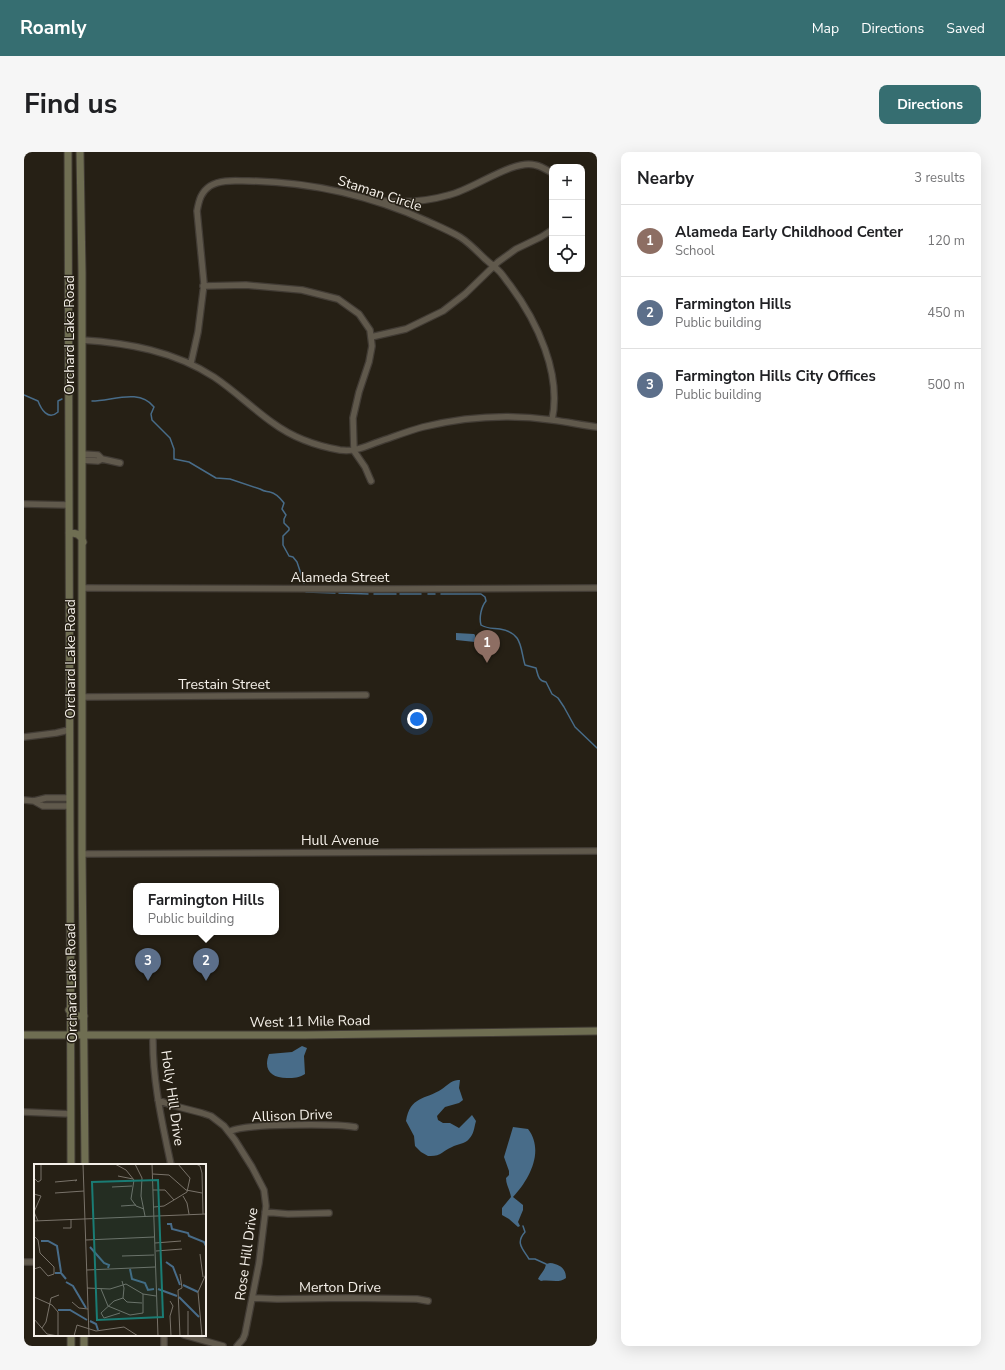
<!DOCTYPE html>
<meta charset="utf-8">
<style>
:root{--surface:#fff;--page:#f6f6f6;--text:#202124;--muted:#757577;--line:#e0e0e0;--accent:#366e71}
body{margin:0;font-family:"Nunito Sans",sans-serif;background:var(--page);color:var(--text)}
.controls{position:absolute;right:12px;top:12px;display:grid;overflow:hidden;border-radius:8px;box-shadow:0 4px 16px #0002}
.controls button{width:36px;height:36px;display:grid;place-items:center;padding:0;border:0;border-bottom:1px solid var(--line);background:var(--surface);color:var(--text);font:20px sans-serif}
.you{position:absolute;left:393px;top:567px;width:14px;height:14px;margin:-10px;border:3px solid #fff;border-radius:50%;background:#1a73e8;box-shadow:0 0 0 6px #1a73e833}
.badge{display:grid;place-items:center;width:26px;height:26px;border-radius:50%;background:var(--accent);color:#fff;font-size:13px;font-weight:700}
.pin{position:absolute;translate:-50% -33px;filter:drop-shadow(0 1px 2px #0008)}
.pin::after{content:'';position:absolute;top:21px;width:14px;height:12px;background:inherit;clip-path:polygon(0 0,100% 0,50% 100%)}
.popup{position:absolute;left:109px;top:731px;width:146px;height:52px;box-sizing:border-box;display:grid;place-content:center;border-radius:8px;background:var(--surface);filter:drop-shadow(0 1px 3px #0005);font-size:13px;white-space:nowrap;color:var(--muted)}
.popup b{font-size:15px;color:var(--text)}
.popup::after{content:'';position:absolute;left:50%;top:100%;margin-left:-8px;border:8px solid transparent;border-top-color:var(--surface)}
.list{margin:0;padding:0;list-style:none}
h2{display:flex;justify-content:space-between;align-items:center;height:52px;margin:0;padding:0 16px;font-size:17px}
h2 small{font-size:13px;font-weight:400;color:var(--muted)}
.list li{display:grid;grid-template-columns:26px 1fr auto;gap:12px;align-items:center;box-sizing:border-box;height:72px;padding:0 16px;border-top:1px solid var(--line)}
.list b{display:block;font-size:15px;white-space:nowrap}
.list p{margin:0;font-size:13px;white-space:nowrap;color:var(--muted)}
.list em{font-size:13px;font-style:normal;color:var(--muted)}
.icon{flex:none;width:22px;height:22px;fill:none;stroke:currentColor;stroke-width:2;stroke-linecap:round;stroke-linejoin:round}
.map{position:relative;flex:none;width:573px;height:1194px;overflow:hidden;border-radius:8px}
header{display:flex;align-items:center;gap:24px;box-sizing:border-box;height:56px;padding:0 20px;background:var(--accent);color:#fff}
header strong{font-size:19px}
nav{display:flex;gap:22px;margin-inline-start:auto;font-size:14px}
.intro{display:flex;align-items:center;justify-content:space-between;box-sizing:border-box;height:96px;padding:0 24px}
h1{margin:0;font-size:28px}
.button{padding:10px 18px;border-radius:8px;background:var(--accent);color:#fff;font-size:14px;font-weight:700}
main{display:flex;gap:24px;padding:0 24px}
aside{flex:1;background:var(--surface);border-radius:8px;box-shadow:0 4px 16px #0002}
.map>svg:first-child{display:block}
</style>
<header>
<strong>Roamly</strong>
<nav><a>Map</a><a>Directions</a><a>Saved</a></nav>
</header>
<div class="intro"><h1>Find us</h1><a class="button">Directions</a></div>
<main>
<div class="map">
<svg width="573" height="1194" viewBox="0 0 573 1194">
<rect width="100%" height="100%" fill="#262015"/>
<!-- water -->
<path fill="#486c89" d="M 432,481 L 450,482 L 451,483 L 451,490 L 432,488 Z
M 278,894 L 283,896 L 280,904 L 281,922 C 275,926 270,926 263,926 C 247,926 239,918 245,902 L 268,900 Z
M 434,928 L 436,928 L 435,936 L 439,948 L 435,951 L 421,955 L 413,964 L 414,968 L 419,971 L 426,971 L 435,976 L 448,963 L 452,969 C 450,976 450,982 445,987 C 441,992 433,992 428,995 C 418,999 417,1005 404,1004 L 397,1000 L 391,994 L 390,984 L 382,969 C 386,944 401,948 418,937 C 424,933 426,929 434,928 Z
M 489,975 L 504,977 C 521,999 505,1028 489,1045 L 499,1053 L 499,1058 L 494,1070 L 496,1074 L 494,1075 L 485,1067 L 478,1063 L 478,1056 L 487,1045 C 486,1038 482,1033 482,1026 L 485,1023 L 485,1019 L 480,1005 Z
M 526,1111 C 535,1112 542,1116 542,1126 C 534,1132 526,1127 517,1129 L 514,1127 C 516,1122 521,1119 522,1112 Z"/>
<g fill="none" stroke-linecap="round" stroke-linejoin="round">
<!-- stream -->
<path stroke="#486c89" stroke-width="1.5" d="M 0,243 L 14,249 C 17,257 24,269 34,260 L 34,249 L 38,247
M 68,249 C 88,249 115,236 130,255 L 127,262 L 128,268 L 146,286 L 150,297 L 150,307 L 165,310 L 192,326 L 206,327 L 236,337 C 241,340 242,339 246,340 C 251,341 257,347 260,351 L 258,357 L 262,363 L 260,367 L 260,371 L 265,376 L 265,378 L 259,384 L 259,393 L 265,404 L 269,405 L 273,410 L 280,431
M 282,440 L 311,441
M 315,441 L 344,442
M 350,442 L 372,442
M 376,442 L 397,442
M 404,442 L 411,442
M 417,442 L 457,442 L 461,445 L 462,449 C 457,455 455,466 457,473 C 463,477 470,476 476,477 C 499,481 496,496 501,513 L 512,516 C 514,523 514,529 522,530 L 528,542 L 534,546 L 540,555 L 551,575 L 573,596
M 499,1074 L 501,1080 C 491,1091 499,1097 505,1107 L 511,1107 L 522,1112"/>
<defs>
<path id="street" d="M 358,49 C 380,51 404,49 425,43 C 450,37 489,7 511,13 C 517,14 523,18 528,21
M 179,134 L 222,133 L 278,138 L 314,147 L 335,162 L 346,178 L 348,194 L 345,210 L 335,240 L 329,266 L 330,299 L 341,315 L 347,329
M 347,185 L 382,177 L 419,159 L 441,142 L 474,110 L 492,97 L 517,85 L 528,78
M 58,188 C 104,191 150,199 190,225 C 211,239 229,257 249,271 C 268,285 293,294 316,298 C 331,300 340,295 354,290 C 369,285 384,279 399,275 C 440,265 486,262 528,268 C 543,270 558,273 573,275
M 167,211 L 174,180 L 180,132 L 173,59 C 175,48 177,40 186,34 C 197,27 213,29 225,29 C 287,30 347,44 403,69 C 414,74 426,79 436,85 C 444,90 452,98 459,105 C 464,110 470,114 475,119 C 479,123 482,128 486,133 C 513,169 538,222 528,268
M 58,302 L 74,303 L 78,307 L 96,311
M 58,308 L 74,309 L 78,307
M 0,352 L 45,353
M 58,436 L 357,437 L 573,436
M 59,545 L 342,543
M 0,585 L 32,581 L 45,578
M 0,648 L 10,649 L 22,646 L 45,646
M 10,649 L 19,654 L 45,654
M 58,702 L 573,699
M 129,883 C 128,927 138,970 147,1013
M 134,948 L 147,953 L 178,961 L 187,964 L 200,974 L 211,988 L 228,1015 L 240,1038 L 242,1054 L 235,1111 L 221,1182 L 219,1187 L 213,1194
M 0,960 L 47,962
M 205,980 C 218,971 313,972 331,975
M 241,1060 L 264,1062 L 305,1061
M 0,1110 L 11,1110
M 228,1146 L 253,1147 L 324,1146 L 393,1147 L 404,1149
M 140,1183 L 140,1194
M 160,1183 L 199,1194"/>
<path id="secondary" d="M 44,0 L 47,1013
M 56,0 L 58,120 L 58,702 L 61,1013
M 45,381 C 52,381 57,382 59,390
M 45,858 L 52,864 L 60,864
M 0,883 L 281,883 L 573,879
M 47,1183 L 47,1194
M 60,1183 L 60,1194"/>
</defs>
<!-- street casing -->
<use href="#street" stroke="#423c35" stroke-width="8"/>
<!-- secondary casing -->
<use href="#secondary" stroke="#423c35" stroke-width="9"/>
<!-- street -->
<use href="#street" stroke="#60594c" stroke-width="5.5"/>
<!-- secondary -->
<use href="#secondary" stroke="#6f6e52" stroke-width="7"/>
</g>
<g text-anchor="middle" stroke-width="3" stroke-linejoin="round" paint-order="stroke">
<!-- street labels -->
<g font-size="14" fill="#f5f0e9" stroke="#262015">
<text transform="translate(356 41) rotate(18)" y="5">Staman Circle</text>
<text transform="translate(45 183) rotate(-90)" y="5">Orchard Lake Road</text>
<text x="316" y="430">Alameda Street</text>
<text transform="translate(46 507) rotate(-90)" y="5">Orchard Lake Road</text>
<text x="200" y="537">Trestain Street</text>
<text x="316" y="693">Hull Avenue</text>
<text transform="translate(47 831) rotate(-91)" y="5">Orchard Lake Road</text>
<text transform="translate(286 869) rotate(-1)" y="5">West 11 Mile Road</text>
<text transform="translate(149 946) rotate(82)" y="5">Holly Hill Drive</text>
<text transform="translate(268 963) rotate(-2)" y="5">Allison Drive</text>
<text transform="translate(222 1102) rotate(-82)" y="5">Rose Hill Drive</text>
<text x="316" y="1140">Merton Drive</text>
</g>
</g>
<!-- overview -->
<g transform="translate(10 1012)">
<rect width="172" height="172" fill="#262015"/>
<path fill="none" stroke="#486c89" stroke-width="2" d="M 133,60 L 137,60 L 138,65 L 154,69 L 155,72 L 170,78 L 172,82M 7,77 L 14,77 L 23,82 L 27,108M 56,83 L 70,99 L 75,101 L 74,104M 132,98 L 139,103 L 146,121M 96,105 L 98,115 L 111,119 L 114,126 L 120,125M 21,109 L 27,109 L 32,115M 32,118 L 39,122 L 52,144M 149,121 L 164,128M 124,125 L 143,132M 145,133 L 165,153M 24,146 L 36,146 L 53,156M 56,157 L 62,160 L 64,166"/>
<path fill="none" stroke="#79736a" stroke-width="1" d="M 49,0 L 55,172M 81,0 L 92,6 L 100,16M 101,0 L 108,14 L 107,32 L 111,52M 118,0 L 124,172M 162,0 L 166,2 L 168,9 L 169,50M 119,10 L 135,11 L 152,26 L 168,29M 84,12 L 99,15M 0,14 L 4,18 L 7,16 L 7,0M 100,16 L 97,35 L 102,42 L 110,45M 21,18 L 43,16 L 41,17M 78,23 L 98,22M 119,26 L 131,26 L 140,36M 21,29 L 50,27M 0,30 L 7,32 L 0,48 L 4,57M 149,32 L 153,39 L 155,50M 87,42 L 102,41M 120,43 L 130,42 L 153,28 L 156,14 L 144,0M 0,57 L 172,50M 29,64 L 37,64 L 37,55M 0,72 L 4,76 L 6,89 L 20,103 L 20,110 L 14,112 L 6,103 L 0,105M 52,76 L 120,73M 121,79 L 147,77M 122,87 L 148,85M 166,90 L 169,113M 88,92 L 120,91M 53,106 L 121,103M 146,110 L 148,124M 88,117 L 90,124 L 89,134M 53,124 L 76,125 L 92,120 L 109,130 L 122,132M 67,125 L 74,142 L 96,151 L 109,149 L 109,130M 0,133 L 18,141 L 24,148 L 24,172M 89,134 L 93,138 L 108,139M 136,137 L 139,142 L 136,152 L 137,172M 38,138 L 45,144 L 54,145M 154,147 L 154,172M 86,149 L 70,154 L 67,149 L 80,137 L 89,134M 0,155 L 13,170 L 24,172M 8,164 L 12,158 L 17,134 L 25,131M 40,172 L 43,161 L 62,167 L 90,163 L 104,172M 146,172 L 144,126 L 148,124M 168,172 L 164,128 L 172,110"/>
<path fill="#1a7c74" fill-opacity="0.15" stroke="#1a7c74" stroke-width="2" d="M 124,16 L 129,153 L 63,156 L 58,18 Z"/>
<rect width="172" height="172" fill="none" stroke="#f5f0e9" stroke-width="2"/>
</g>
</svg>
<div class="controls">
<button>+</button>
<button>−</button>
<button><svg class="icon" aria-label="locate" viewBox="0 0 24 24"><circle cx="12" cy="12" r="6"/><path d="M12 2v4M12 18v4M2 12h4M18 12h4"/></svg></button>
</div>
<div class="you"></div>
<div class="pin badge" style="left:463px;top:511px;background:#8d6e63">1</div>
<div class="pin badge" style="left:182px;top:829px;background:#5c6f8a">2</div>
<div class="popup"><b>Farmington Hills</b>Public building</div>
<div class="pin badge" style="left:124px;top:829px;background:#5c6f8a">3</div>
</div>
<aside>
<h2>Nearby<small>3 results</small></h2>
<ul class="list">
<li><span class="badge" style="background:#8d6e63">1</span><div><b>Alameda Early Childhood Center</b><p>School</p></div><em>120 m</em></li>
<li><span class="badge" style="background:#5c6f8a">2</span><div><b>Farmington Hills</b><p>Public building</p></div><em>450 m</em></li>
<li><span class="badge" style="background:#5c6f8a">3</span><div><b>Farmington Hills City Offices</b><p>Public building</p></div><em>500 m</em></li>
</ul>
</aside>
</main>
